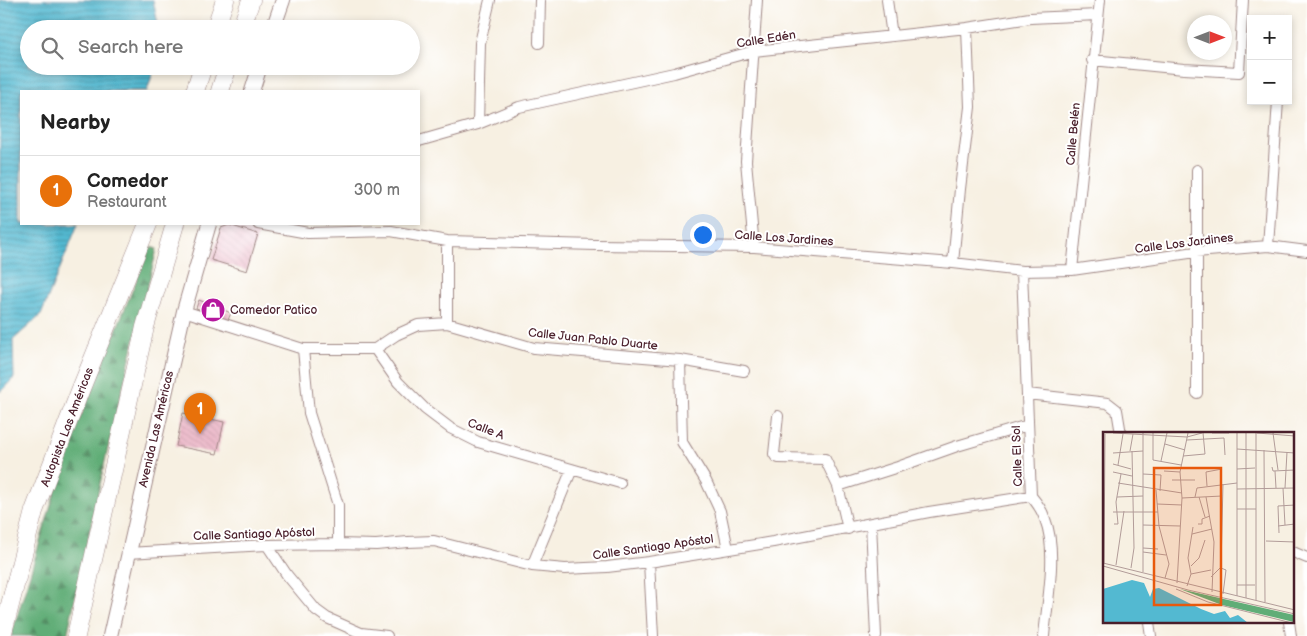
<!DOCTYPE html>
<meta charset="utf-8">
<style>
:root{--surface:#fff;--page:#f6f6f6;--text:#222;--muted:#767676;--line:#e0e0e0;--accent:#7c3aed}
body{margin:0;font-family:"Balsamiq Sans",sans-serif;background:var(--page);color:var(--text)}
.controls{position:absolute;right:15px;top:15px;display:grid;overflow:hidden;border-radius:0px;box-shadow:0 2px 8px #0003}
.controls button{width:45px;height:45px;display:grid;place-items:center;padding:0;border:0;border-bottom:1px solid var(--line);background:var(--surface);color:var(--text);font:25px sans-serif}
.compass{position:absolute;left:1187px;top:15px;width:45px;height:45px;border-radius:50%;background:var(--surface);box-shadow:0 2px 8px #0003;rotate:90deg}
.you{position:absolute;left:702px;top:234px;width:18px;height:18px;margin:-12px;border:4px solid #fff;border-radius:50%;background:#1a73e8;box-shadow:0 0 0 8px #1a73e833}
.badge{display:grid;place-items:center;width:32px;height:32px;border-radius:50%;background:var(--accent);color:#fff;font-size:16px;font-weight:700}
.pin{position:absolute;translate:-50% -41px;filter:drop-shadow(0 1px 2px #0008)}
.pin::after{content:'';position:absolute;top:26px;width:18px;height:15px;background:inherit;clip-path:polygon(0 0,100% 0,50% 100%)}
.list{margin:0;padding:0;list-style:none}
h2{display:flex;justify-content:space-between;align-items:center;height:65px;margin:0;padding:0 20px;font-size:21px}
h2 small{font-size:16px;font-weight:400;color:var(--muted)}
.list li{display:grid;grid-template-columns:32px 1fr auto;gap:15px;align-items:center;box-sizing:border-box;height:70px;padding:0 20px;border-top:1px solid var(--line)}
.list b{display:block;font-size:19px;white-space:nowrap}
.list p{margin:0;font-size:16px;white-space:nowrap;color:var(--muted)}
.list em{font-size:16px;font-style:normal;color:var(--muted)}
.icon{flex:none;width:28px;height:28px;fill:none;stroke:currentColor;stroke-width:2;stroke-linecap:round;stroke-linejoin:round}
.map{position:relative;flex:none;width:1307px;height:636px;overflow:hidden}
.search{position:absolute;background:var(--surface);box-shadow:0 2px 8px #0003;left:20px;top:20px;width:400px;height:55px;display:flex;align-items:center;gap:12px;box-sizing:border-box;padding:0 18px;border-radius:28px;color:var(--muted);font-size:19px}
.panel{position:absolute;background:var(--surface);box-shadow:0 2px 8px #0003;left:20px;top:90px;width:400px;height:135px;border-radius:0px}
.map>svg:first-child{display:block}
</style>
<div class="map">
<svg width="1307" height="636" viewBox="0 0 1307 636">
<defs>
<pattern id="forest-firs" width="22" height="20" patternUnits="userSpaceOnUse" patternTransform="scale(1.25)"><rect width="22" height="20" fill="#60ad77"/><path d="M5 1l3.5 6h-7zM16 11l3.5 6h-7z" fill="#518c62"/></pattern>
<pattern id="water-rules" width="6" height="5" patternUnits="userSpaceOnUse" patternTransform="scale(1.25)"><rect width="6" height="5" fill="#53b9d1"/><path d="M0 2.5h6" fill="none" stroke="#4796aa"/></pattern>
<pattern id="building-back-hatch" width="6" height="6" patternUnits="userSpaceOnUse" patternTransform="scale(1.25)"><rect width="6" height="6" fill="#eab1c3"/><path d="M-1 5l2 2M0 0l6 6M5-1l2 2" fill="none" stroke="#ca98a8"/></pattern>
</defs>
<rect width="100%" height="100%" fill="#fff"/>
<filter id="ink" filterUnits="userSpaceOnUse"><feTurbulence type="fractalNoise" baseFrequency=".02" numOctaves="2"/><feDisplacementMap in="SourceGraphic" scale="10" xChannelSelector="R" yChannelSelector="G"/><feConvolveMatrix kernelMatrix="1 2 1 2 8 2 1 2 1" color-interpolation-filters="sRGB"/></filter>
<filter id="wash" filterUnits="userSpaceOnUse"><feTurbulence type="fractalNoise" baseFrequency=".0096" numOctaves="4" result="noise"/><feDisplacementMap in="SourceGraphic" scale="20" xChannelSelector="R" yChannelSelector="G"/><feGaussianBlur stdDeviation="1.12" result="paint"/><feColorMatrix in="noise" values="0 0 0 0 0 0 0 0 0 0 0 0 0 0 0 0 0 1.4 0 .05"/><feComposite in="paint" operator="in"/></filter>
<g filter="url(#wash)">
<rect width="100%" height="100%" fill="#f7f0e2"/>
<!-- forest -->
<path fill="url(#forest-firs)" stroke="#556651" d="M 150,247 L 157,249 L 107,452 L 67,636 L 11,636 L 71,440 Z"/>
<!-- water -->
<path fill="url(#water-rules)" stroke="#4e6c7e" d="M 0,0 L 153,0 L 159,29 L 29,29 L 29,66 L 155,66 L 147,91 L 21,91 L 21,224 L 78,224 L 41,315 L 13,340 L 14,378 L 0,392 Z"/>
<g id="blocks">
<!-- building -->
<path fill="url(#building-back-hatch)" d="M 229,225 L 258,234 L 247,271 L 211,260 L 221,228 Z
M 199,300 L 231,313 L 228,320 L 196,308 Z
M 183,413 L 224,422 L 217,454 L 176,446 Z"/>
</g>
</g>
<g filter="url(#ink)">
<use href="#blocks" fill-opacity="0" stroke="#a08886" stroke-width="1"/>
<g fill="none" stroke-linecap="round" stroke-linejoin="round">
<defs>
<path id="street" d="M 887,0 L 892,36
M 539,43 L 540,0
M 1092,60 L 1184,69 L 1239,72 L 1243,0
M 478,124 L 480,43 L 490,0
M 419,141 L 478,124 L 519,107 L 674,73 L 754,51 L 967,28 L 1030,18 L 1098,15
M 1197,170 L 1197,393
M 258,224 L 308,233 L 391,231 L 447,241 L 596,245 L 754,247 L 953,263 L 1022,271 L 1072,270 L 1196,252 L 1268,246 L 1307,251
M 447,241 L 447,323
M 1268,246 L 1278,101
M 754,247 L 746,161 L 757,0
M 953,263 L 960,189 L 970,107 L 967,28
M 1072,270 L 1100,0
M 1022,271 L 1031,496 C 1037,503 1042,510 1045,519 C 1058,552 1047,602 1044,636
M 184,311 L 303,349 L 375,349 L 396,335 L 418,325 L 447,323 L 534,348 L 680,360 L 744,371
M 303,349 L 309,413 L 338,505 L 338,544
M 375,349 L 398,382 L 425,409 L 450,428 L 478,442 L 620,483
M 680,360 L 682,442 L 706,481 L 720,511 L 728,549
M 1027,394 L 1108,403 L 1117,410 L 1121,434
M 778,416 L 774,454 L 776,457 L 779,458 L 825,459 L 838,486 L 848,529
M 838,486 L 898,467 L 957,446 L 1028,425
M 871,523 L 876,636
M 267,545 L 287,575 L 316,610 L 327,618 L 361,633 L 387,636
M 1293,552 L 1307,558
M 128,553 L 267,545 L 338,544 L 376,545 L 408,542 L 434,541 L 532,566 L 565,569 L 607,567 L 649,562 L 773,542 L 929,512 L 1031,496
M 649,562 L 653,636
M 532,566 L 572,469
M 1149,622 L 1151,636
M 1289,622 L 1291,636"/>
<path id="secondary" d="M 273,29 L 283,0
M 252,91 L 260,66
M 110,636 L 184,311 L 209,224"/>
<path id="highway" d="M 215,29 L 225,0
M 241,29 L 251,0
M 195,91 L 203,66
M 220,91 L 228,66
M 2,636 L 34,511 L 80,391 L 148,224
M 76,636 L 145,327 L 175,224"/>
</defs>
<!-- street casing -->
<use href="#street" stroke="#a08886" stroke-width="12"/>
<!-- secondary casing -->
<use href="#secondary" stroke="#a08886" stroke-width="16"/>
<!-- highway casing -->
<use href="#highway" stroke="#a08886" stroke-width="19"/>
<!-- street -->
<use href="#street" stroke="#fff" stroke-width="10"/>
<!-- secondary -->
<use href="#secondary" stroke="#fff" stroke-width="14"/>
<!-- highway -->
<use href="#highway" stroke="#fff" stroke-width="18"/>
</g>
</g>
<!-- icons -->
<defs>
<symbol id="shop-disc" viewBox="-11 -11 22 22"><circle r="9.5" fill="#b5179e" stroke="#fff"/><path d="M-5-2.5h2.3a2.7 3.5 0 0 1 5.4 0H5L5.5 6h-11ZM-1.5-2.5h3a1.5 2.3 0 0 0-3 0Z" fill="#fff"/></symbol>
</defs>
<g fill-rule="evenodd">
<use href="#shop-disc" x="199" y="296" width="28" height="28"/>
</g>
<g text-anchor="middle" stroke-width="4" stroke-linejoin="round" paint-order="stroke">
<!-- street labels -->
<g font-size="12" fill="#4a1f2b" stroke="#fff">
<text transform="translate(766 39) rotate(-9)" y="4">Calle Edén</text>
<text transform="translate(1073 134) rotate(-85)" y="4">Calle Belén</text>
<text transform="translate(784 238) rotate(4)" y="4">Calle Los Jardines</text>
<text transform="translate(1184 243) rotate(-7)" y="4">Calle Los Jardines</text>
<text transform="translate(593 339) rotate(6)" y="4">Calle Juan Pablo Duarte</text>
<text transform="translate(67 427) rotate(-69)" y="4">Autopista Las Américas</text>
<text transform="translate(156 429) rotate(-77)" y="4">Avenida Las Américas</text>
<text transform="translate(486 429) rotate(21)" y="4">Calle A</text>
<text transform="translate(1017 456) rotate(-92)" y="4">Calle El Sol</text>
<text transform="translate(254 534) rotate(-2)" y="4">Calle Santiago Apóstol</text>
<text transform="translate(653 547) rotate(-8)" y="4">Calle Santiago Apóstol</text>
</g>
<!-- poi labels -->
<g font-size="12" fill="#4a1f2b" stroke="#fff" text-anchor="start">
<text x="230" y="314">Comedor Patico</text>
</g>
</g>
<!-- overview -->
<g transform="translate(1103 432)">
<rect width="191" height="191" fill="#f7f0e2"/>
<path d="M 77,157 L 191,183 L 191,190 L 119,173 Z" fill="#60ad77"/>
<path d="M 29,148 L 41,151 L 47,165 L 50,157 L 56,156 L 98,177 L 111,182 L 122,179 L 127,186 L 135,183 L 145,191 L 0,191 L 0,157 Z" fill="#53b9d1"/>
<path fill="none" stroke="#b29c99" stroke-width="1" d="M 10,1 L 84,5 L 99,1M 40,1 L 40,140M 50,1 L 50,28 L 78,33M 109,1 L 126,1M 134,1 L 134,164M 143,1 L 143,166M 153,1 L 153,168M 154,1 L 192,4M 170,1 L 175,38M 84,8 L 121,6 L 122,23M 62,12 L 82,18M 134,17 L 192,21M 161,18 L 162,170M 27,19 L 30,2M 10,21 L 40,19M 80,24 L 102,22 L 100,1M 58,29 L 64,1M 10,32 L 28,37M 15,33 L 20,2M 169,35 L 170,39 L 192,38M 134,37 L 152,36M 61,39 L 77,40M 172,39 L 173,56M 10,40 L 29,44M 40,42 L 58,43 L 57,59M 69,48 L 92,48M 15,51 L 79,61M 104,54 L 103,40 L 119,37M 180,56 L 182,93M 182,56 L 184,20M 134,57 L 192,56M 53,58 L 56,94 L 66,132 L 62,146M 14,65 L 40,64M 92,65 L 94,56 L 134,51M 96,65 L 102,85M 103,65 L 111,110 L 109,160M 79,66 L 119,64M 54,72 L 79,73M 134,77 L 153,77M 10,80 L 55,80M 11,92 L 15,92 L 13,70 L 18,42M 95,92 L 99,92 L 99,87 L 107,84M 40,93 L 77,94M 175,94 L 192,92M 176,101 L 175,74 L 192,73M 89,102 L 109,97M 163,109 L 192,110M 40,116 L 55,117M 40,120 L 63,123M 0,131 L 192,178M 1,131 L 2,2M 13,133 L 21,79M 0,134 L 85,158 L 192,182M 88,134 L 96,126 L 102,108M 28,136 L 31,116 L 29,19M 118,136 L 123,138 L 120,162M 88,142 L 108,138M 108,145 L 118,135 L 120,52M 74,151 L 79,66 L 77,40 L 85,1M 134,153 L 152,153M 84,154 L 88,142 L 85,126 L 90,95M 73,157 L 105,170 L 189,191"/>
<path fill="#e8590c" fill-opacity="0.15" stroke="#e8590c" stroke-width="2.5" d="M 51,36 L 118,36 L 118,173 L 51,173 Z"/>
<rect width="191" height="191" fill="none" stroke="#4a1f2b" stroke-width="2.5"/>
</g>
</svg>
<div class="controls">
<button>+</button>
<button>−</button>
</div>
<svg class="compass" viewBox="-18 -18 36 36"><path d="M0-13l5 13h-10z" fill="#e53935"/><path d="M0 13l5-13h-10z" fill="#767676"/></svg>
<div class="you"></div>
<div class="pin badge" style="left:200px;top:434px;background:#e8710a">1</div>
<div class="search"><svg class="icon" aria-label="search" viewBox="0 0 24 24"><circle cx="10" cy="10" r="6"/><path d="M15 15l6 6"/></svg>Search here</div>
<section class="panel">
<h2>Nearby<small></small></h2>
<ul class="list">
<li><span class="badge" style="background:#e8710a">1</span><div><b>Comedor</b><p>Restaurant</p></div><em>300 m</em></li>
</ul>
</section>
</div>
